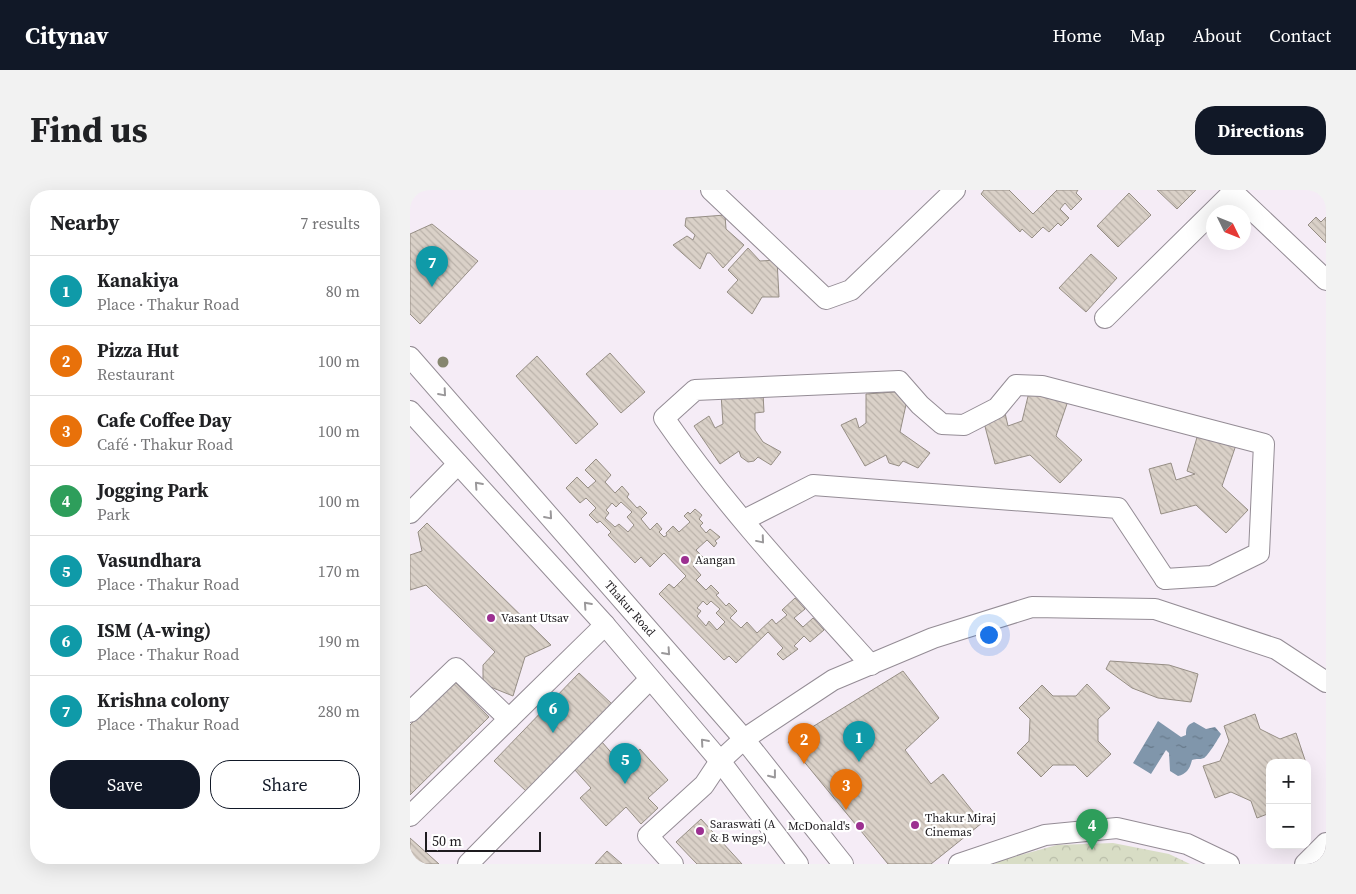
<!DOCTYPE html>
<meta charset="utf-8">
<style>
:root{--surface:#fff;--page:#f2f2f2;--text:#202124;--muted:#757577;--line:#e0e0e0;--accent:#111827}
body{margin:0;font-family:"Source Serif 4",serif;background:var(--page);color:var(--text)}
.controls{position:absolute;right:15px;bottom:15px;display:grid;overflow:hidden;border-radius:10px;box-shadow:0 5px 20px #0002}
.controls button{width:45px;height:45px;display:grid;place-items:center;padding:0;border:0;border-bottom:1px solid var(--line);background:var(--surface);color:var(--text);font:25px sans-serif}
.compass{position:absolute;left:796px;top:15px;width:45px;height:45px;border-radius:50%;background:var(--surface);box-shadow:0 5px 20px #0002;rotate:133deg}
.scale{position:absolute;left:15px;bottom:12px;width:116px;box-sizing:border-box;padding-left:5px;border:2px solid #1e1b1f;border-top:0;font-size:14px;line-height:18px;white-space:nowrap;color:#1e1b1f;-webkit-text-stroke:4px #fff;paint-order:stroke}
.you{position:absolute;left:578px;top:444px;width:18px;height:18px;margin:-12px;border:4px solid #fff;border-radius:50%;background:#1a73e8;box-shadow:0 0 0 8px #1a73e833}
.badge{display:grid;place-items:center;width:32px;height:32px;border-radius:50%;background:var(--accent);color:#fff;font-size:16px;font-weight:700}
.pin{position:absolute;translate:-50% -41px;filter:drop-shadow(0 1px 2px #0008)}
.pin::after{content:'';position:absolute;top:26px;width:18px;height:15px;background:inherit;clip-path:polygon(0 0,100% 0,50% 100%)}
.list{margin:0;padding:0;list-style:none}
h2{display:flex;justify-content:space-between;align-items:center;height:65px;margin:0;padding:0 20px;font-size:21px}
h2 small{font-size:16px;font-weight:400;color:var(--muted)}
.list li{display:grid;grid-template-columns:32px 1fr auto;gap:15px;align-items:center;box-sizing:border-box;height:70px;padding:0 20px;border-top:1px solid var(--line)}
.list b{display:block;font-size:19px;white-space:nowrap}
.list p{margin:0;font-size:16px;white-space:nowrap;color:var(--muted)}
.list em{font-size:16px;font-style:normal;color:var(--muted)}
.actions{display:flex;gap:10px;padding:15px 20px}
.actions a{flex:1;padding:11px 0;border:1px solid var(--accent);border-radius:20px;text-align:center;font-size:18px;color:var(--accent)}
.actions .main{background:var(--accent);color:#fff}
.map{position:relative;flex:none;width:916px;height:674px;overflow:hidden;border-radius:20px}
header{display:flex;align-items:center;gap:30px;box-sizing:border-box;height:70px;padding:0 25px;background:var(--accent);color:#fff}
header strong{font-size:24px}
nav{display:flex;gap:28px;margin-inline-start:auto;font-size:18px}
.intro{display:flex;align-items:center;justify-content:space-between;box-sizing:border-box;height:120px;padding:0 30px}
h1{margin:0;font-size:35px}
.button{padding:12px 22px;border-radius:20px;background:var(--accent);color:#fff;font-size:18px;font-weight:700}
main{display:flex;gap:30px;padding:0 30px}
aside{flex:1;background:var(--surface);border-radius:20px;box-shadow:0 5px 20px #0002}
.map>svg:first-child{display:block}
</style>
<header>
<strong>Citynav</strong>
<nav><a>Home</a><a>Map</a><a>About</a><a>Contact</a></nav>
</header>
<div class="intro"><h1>Find us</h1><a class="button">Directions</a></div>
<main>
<aside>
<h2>Nearby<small>7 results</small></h2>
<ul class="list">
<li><span class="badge" style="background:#0f9aa8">1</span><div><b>Kanakiya</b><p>Place · Thakur Road</p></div><em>80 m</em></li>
<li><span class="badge" style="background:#e8710a">2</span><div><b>Pizza Hut</b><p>Restaurant</p></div><em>100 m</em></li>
<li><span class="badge" style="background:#e8710a">3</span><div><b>Cafe Coffee Day</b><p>Café · Thakur Road</p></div><em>100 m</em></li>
<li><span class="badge" style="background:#2e9e5b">4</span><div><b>Jogging Park</b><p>Park</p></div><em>100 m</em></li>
<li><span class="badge" style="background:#0f9aa8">5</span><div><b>Vasundhara</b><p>Place · Thakur Road</p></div><em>170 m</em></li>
<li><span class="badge" style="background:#0f9aa8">6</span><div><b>ISM (A-wing)</b><p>Place · Thakur Road</p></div><em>190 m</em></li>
<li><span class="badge" style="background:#0f9aa8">7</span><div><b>Krishna colony</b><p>Place · Thakur Road</p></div><em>280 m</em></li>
</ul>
<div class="actions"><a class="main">Save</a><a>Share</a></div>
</aside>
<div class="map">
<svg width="916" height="674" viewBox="0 0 916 674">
<defs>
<pattern id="forest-crowns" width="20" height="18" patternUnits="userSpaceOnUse" patternTransform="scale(1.25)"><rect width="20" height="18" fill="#d8ddc5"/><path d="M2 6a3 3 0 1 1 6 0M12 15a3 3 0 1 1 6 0" fill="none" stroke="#b9bda9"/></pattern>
<pattern id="water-ripples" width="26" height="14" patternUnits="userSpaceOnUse" patternTransform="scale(1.25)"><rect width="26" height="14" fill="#8096ab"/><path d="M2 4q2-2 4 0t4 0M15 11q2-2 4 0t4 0" fill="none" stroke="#687a8b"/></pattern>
<pattern id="building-back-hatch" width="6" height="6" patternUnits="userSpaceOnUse" patternTransform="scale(1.25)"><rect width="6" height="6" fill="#dad1c8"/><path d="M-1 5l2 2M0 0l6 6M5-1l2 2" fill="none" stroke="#bbb3ab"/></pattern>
</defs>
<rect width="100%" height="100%" fill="#f5ecf6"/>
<!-- forest -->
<path fill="url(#forest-crowns)" d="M 703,653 L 759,664 L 780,674 L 584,674 L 592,670 L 647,655 Z"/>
<!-- water -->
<path fill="url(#water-ripples)" d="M 748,531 L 771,547 L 776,545 C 776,538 777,535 784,532 L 796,539 L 805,537 L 811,544 C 808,549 798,566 794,568 C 789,570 787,568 782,570 C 780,578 777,584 768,586 L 760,581 L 759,563 L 756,560 L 741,584 L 723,573 Z"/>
<!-- building -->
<path fill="url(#building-back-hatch)" stroke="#968e85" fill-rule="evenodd" d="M 574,0 L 599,0 L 623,24 L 647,0 L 668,0 L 666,3 L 672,9 L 661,20 L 655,13 L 650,19 L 659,28 L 651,36 L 648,33 L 639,42 L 633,37 L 622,48 L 612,39 L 610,42 L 571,4 Z
M 747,0 L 786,0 L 767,19 Z
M 719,3 L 741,25 L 708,57 L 687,36 Z
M 315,25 L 316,39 L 334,55 L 313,78 L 300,63 L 297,63 L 290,79 L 263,55 L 277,46 L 283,50 L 285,45 L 275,36 L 276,28 Z
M 906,27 L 911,32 L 916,27 L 916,53 L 898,35 Z
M 22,34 L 68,71 L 10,134 L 0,124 L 0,44 Z
M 338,58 L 350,71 L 367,70 L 369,107 L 352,107 L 342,124 L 317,102 L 328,90 L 318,80 Z
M 681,64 L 707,88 L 676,122 L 649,98 Z
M 200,163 L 235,202 L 211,223 L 176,184 Z
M 127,166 L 188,234 L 166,254 L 106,186 Z
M 621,194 L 661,202 L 646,246 L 672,270 L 650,293 L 620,265 L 585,274 L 573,229 L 595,223 L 598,236 L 612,231 Z
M 499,201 L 490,242 L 520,263 L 508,278 L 493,271 L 489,276 L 479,273 L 476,265 L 455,276 L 431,235 L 446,228 L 449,238 L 456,233 L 456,204 Z
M 353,203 L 354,222 L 345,223 L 345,240 L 353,252 L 371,262 L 361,275 L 348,267 L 344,271 L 338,272 L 331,267 L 329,261 L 310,274 L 284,236 L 299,226 L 305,238 L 313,234 L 311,204 Z
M 788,244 L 826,255 L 812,296 L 838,320 L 816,343 L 786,315 L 751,324 L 739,279 L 761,273 L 766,290 L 785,284 L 777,281 Z
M 186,269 L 201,285 L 195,292 L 205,303 L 212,296 L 219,304 L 217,307 L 227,318 L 230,316 L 237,323 L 231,329 L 240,340 L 247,333 L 252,339 L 249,342 L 254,347 L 257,345 L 256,343 L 263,336 L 269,342 L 280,332 L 274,326 L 278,322 L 280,324 L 285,319 L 292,325 L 289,329 L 293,333 L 290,336 L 296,343 L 300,339 L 310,347 L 305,351 L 307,353 L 304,357 L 297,350 L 286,360 L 293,367 L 283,376 L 291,385 L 286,390 L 296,400 L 301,395 L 309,403 L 306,405 L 316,416 L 319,413 L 327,421 L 320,428 L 331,438 L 337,432 L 347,443 L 362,429 L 366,434 L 377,425 L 372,420 L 385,408 L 395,419 L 384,428 L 393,437 L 403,428 L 414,440 L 400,452 L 394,446 L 384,456 L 388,459 L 373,470 L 367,464 L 373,458 L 358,442 L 326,473 L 319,466 L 314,470 L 249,404 L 259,394 L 264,398 L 276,386 L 254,363 L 240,377 L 231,367 L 225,373 L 198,345 L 201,342 L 190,331 L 187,333 L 179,325 L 186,318 L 176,308 L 170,313 L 156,298 L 167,287 L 178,298 L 186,291 L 175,280 ZM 211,312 L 222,322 L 217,327 L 224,335 L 218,342 L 209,334 L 205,337 L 195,328 L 199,323 L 196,320 L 202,313 L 206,317 ZM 293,411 L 297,415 L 301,411 L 310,419 L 306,423 L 315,432 L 307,440 L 299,431 L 296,436 L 287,426 L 291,421 L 287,418 Z
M 17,333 L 141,455 L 115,467 L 103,506 L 73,494 L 73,475 L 85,462 L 16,395 L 0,400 L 0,365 L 12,361 L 8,342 Z
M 700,471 L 759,475 L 788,484 L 781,512 L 748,508 L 722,498 L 696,479 Z
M 493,481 L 529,528 L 495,560 L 521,594 L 533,584 L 572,633 L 521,674 L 478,674 L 378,552 Z
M 169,483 L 202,514 L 117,602 L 84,571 Z
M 44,491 L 79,527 L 0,605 L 0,535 Z
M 677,494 L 700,518 L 688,529 L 688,551 L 701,564 L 677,587 L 665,575 L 643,575 L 631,587 L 607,563 L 619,551 L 620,529 L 609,518 L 632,495 L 643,506 L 666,506 Z
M 845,524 L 850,539 L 870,549 L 886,543 L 896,573 L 860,573 L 860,623 L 847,628 L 841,611 L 821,602 L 805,608 L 793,576 L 810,571 L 819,551 L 814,536 Z
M 192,552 L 212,575 L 230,559 L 258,590 L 238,608 L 248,618 L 231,634 L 216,617 L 196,636 L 170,608 L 181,598 L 164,579 Z
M 291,629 L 332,674 L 287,674 L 266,652 Z
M 0,648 L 29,674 L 0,674 Z
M 197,661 L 212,674 L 185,674 Z"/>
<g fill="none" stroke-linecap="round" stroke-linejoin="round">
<defs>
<g id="minor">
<path d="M 301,0 L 416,109 L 441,100 L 545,0"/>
<path d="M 821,0 L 916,90"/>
<path d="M 695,128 L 823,2"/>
<path id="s1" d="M 0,167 L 334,549 L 433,674"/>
<path d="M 0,221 L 195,435 L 310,571 L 388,674"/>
<path d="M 0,323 L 48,274"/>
<path d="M 334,330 L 403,295 L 708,318 L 755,389"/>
<path d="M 461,475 C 389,395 315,316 254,228 L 285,200 L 489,191 L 510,215 L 532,234 L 554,235 L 587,218 L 606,195 L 632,196 L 854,254 L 849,363 L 802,386 L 755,389"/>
<path d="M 0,522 L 46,478 L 99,529"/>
<path d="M 0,626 L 195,435"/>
<path d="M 58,674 L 240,489"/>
<path d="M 263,674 L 238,646 L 294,595 L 310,571 L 334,549 L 423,490 L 523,448 L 622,417 L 745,419 L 866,459 L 916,492"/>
<path d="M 549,674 L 635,645 L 707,638 L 777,654 L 819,674"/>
<path d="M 895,674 L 916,653"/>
</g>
</defs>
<!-- minor casing -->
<use href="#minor" stroke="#948c95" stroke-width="22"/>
<!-- minor -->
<use href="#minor" stroke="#fff" stroke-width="20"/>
</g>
<!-- trees -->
<circle fill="#86866f" cx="33" cy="172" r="5.5"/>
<!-- one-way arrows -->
<defs><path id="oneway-chevron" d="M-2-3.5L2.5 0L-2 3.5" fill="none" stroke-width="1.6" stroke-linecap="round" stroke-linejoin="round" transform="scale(1.25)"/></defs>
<g stroke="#9a989a">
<use href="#oneway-chevron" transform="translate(33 203) rotate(49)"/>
<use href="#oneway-chevron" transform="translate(68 295) rotate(-132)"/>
<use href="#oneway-chevron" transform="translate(139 326) rotate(49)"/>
<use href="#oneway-chevron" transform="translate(351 350) rotate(50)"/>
<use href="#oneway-chevron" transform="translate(177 415) rotate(-132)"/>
<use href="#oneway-chevron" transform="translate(257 462) rotate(48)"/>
<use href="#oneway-chevron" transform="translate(294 552) rotate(-131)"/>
<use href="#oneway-chevron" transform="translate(363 585) rotate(52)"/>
</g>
<!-- markers -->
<g fill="#9c3091" stroke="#fff" stroke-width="2">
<circle cx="275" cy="370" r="5"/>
<circle cx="81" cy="428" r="5"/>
<circle cx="505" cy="635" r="5"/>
<circle cx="450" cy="636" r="5"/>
<circle cx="290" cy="641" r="5"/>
</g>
<g text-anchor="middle" stroke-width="4.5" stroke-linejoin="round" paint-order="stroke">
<!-- poi labels -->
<g font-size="12" fill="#1e1b1f" stroke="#fff" text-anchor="start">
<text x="285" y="374">Aangan</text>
<text x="91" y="432">Vasant Utsav</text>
<text x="515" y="632">Thakur Miraj<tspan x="515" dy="14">Cinemas</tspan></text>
<text x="300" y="638">Saraswati (A<tspan x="300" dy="14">&amp; B wings)</tspan></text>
<text x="440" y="640" text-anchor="end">McDonald's</text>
</g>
<!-- street labels -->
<g font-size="12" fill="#1e1b1f" stroke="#fff">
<text dy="4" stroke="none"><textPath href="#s1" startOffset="334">Thakur Road</textPath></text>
</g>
</g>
</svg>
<div class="controls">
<button>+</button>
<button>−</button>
</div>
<svg class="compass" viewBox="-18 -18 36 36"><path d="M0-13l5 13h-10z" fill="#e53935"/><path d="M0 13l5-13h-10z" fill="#757577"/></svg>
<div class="scale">50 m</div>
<div class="you"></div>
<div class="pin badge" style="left:449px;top:572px;background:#0f9aa8">1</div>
<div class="pin badge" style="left:394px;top:574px;background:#e8710a">2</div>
<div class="pin badge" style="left:436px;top:620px;background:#e8710a">3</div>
<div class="pin badge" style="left:682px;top:660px;background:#2e9e5b">4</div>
<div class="pin badge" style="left:215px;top:594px;background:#0f9aa8">5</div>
<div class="pin badge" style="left:143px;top:543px;background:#0f9aa8">6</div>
<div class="pin badge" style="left:22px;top:97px;background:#0f9aa8">7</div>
</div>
</main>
